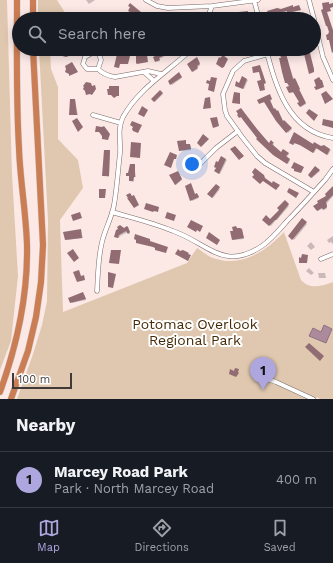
<!DOCTYPE html>
<meta charset="utf-8">
<style>
:root{--surface:#171b24;--page:#20242c;--text:#f1f3f6;--muted:#9ea1a6;--line:#363941;--accent:#aea7df}
body{margin:0;font-family:"Work Sans",sans-serif;background:var(--page);color:var(--text)}
.scale{position:absolute;left:12px;bottom:10px;width:60px;box-sizing:border-box;padding-left:4px;border:2px solid #403938;border-top:0;font-size:11px;line-height:14px;white-space:nowrap;color:#403938;-webkit-text-stroke:3px #fff;paint-order:stroke}
.you{position:absolute;left:192px;top:164px;width:14px;height:14px;margin:-10px;border:3px solid #fff;border-radius:50%;background:#1a73e8;box-shadow:0 0 0 6px #1a73e833}
.badge{display:grid;place-items:center;width:26px;height:26px;border-radius:50%;background:var(--accent);color:#111;font-size:13px;font-weight:700}
.pin{position:absolute;translate:-50% -33px;filter:drop-shadow(0 1px 2px #0008)}
.pin::after{content:'';position:absolute;top:21px;width:14px;height:12px;background:inherit;clip-path:polygon(0 0,100% 0,50% 100%)}
.list{margin:0;padding:0;list-style:none}
h2{display:flex;justify-content:space-between;align-items:center;height:52px;margin:0;padding:0 16px;font-size:17px}
h2 small{font-size:13px;font-weight:400;color:var(--muted)}
.list li{display:grid;grid-template-columns:26px 1fr auto;gap:12px;align-items:center;box-sizing:border-box;height:56px;padding:0 16px;border-top:1px solid var(--line)}
.list b{display:block;font-size:15px;white-space:nowrap}
.list p{margin:0;font-size:13px;white-space:nowrap;color:var(--muted)}
.list em{font-size:13px;font-style:normal;color:var(--muted)}
.icon{flex:none;width:22px;height:22px;fill:none;stroke:currentColor;stroke-width:2;stroke-linecap:round;stroke-linejoin:round}
.map{position:relative;flex:none;width:333px;height:399px;overflow:hidden}
.search{position:absolute;background:var(--surface);box-shadow:0 2px 10px #0003;left:12px;right:12px;top:12px;height:44px;display:flex;align-items:center;gap:10px;box-sizing:border-box;padding:0 14px;border-radius:22px;color:var(--muted);font-size:15px}
.sheet{height:108px;background:var(--surface)}
nav{display:flex;justify-content:space-around;align-items:center;box-sizing:border-box;height:56px;border-top:1px solid var(--line);background:var(--surface);font-size:11px;color:var(--muted)}
nav a{display:grid;justify-items:center;gap:2px}
nav .on{color:var(--accent)}
.map>svg:first-child{display:block}
</style>
<div class="map">
<svg width="333" height="399" viewBox="0 0 333 399">
<rect width="100%" height="100%" fill="#fce9e6"/>
<!-- green -->
<path fill="#e0c8b0" d="M 0,0 L 7,0 L 12,174 L 18,276 L 11,341 L 0,370 Z
M 38,0 L 57,0 L 69,19 L 38,19 Z
M 39,49 L 50,49 L 51,69 L 58,87 L 58,139 L 78,160 L 83,188 L 60,220 L 63,312 L 187,263 L 197,248 C 202,251 207,256 213,258 C 241,268 265,252 284,232 L 301,280 C 310,290 322,286 333,282 L 333,399 L 320,399 L 317,397 L 316,399 L 259,374 L 259,377 L 309,399 L 17,399 L 33,354 L 42,325 L 47,301 L 48,221 Z"/>
<!-- water -->
<path fill="#ac8a9c" stroke="#8c727e" d="M 324,325 L 332,329 L 326,343 L 309,336 L 313,328 L 321,332 Z"/>
<!-- shadow -->
<path fill="#0003" d="M 86,0 L 95,0 L 89,4 Z
M 299,6 L 301,10 L 289,13 L 288,11 L 274,15 L 275,19 L 270,19 L 268,12 Z
M 141,12 L 141,14 L 140,14 L 136,19 L 131,19 Z
M 247,12 L 249,18 L 221,19 L 221,14 Z
M 163,17 L 166,17 L 166,19 L 160,19 L 162,19 Z
M 156,49 L 172,49 L 163,54 L 165,56 L 159,59 L 160,61 L 157,62 L 158,56 Z
M 232,49 L 239,49 L 240,51 L 233,56 L 230,50 Z
M 285,52 L 294,80 L 296,80 L 300,90 L 298,90 L 306,104 L 301,107 L 300,102 L 295,92 L 290,93 L 288,87 L 290,86 L 289,83 L 286,83 L 282,59 Z
M 197,58 L 200,62 L 199,63 L 200,65 L 197,68 L 198,69 L 193,72 L 188,65 Z
M 179,73 L 182,78 L 172,85 L 169,81 Z
M 243,78 L 248,80 L 244,89 L 237,86 L 240,84 Z
M 160,92 L 163,94 L 155,102 L 153,99 Z
M 270,96 L 272,100 L 270,101 L 274,110 L 283,122 L 292,129 L 288,133 L 277,120 L 265,102 L 260,103 Z
M 75,100 L 78,115 L 71,115 L 70,114 Z
M 240,114 L 269,144 L 271,142 L 274,144 L 272,146 L 281,154 L 283,150 L 289,154 L 286,158 L 290,160 L 288,164 L 275,156 L 242,117 L 241,118 L 238,115 Z
M 295,133 L 313,145 L 314,143 L 321,148 L 324,146 L 331,150 L 328,155 L 317,148 L 314,153 L 301,146 L 295,143 L 294,145 L 291,143 L 291,140 Z
M 185,141 L 187,145 L 191,146 L 191,150 L 180,151 L 180,150 Z
M 110,151 L 109,177 L 104,176 L 103,175 Z
M 221,158 L 227,160 L 220,174 L 216,172 Z
M 134,165 L 136,177 L 134,177 L 134,182 L 130,181 L 130,176 L 127,175 Z
M 315,167 L 320,171 L 312,178 L 309,175 Z
M 179,173 L 182,180 L 176,185 L 175,185 Z
M 186,186 L 195,195 L 198,195 L 199,198 L 192,201 Z
M 216,186 L 220,189 L 213,198 L 208,194 Z
M 333,187 L 333,196 L 327,203 L 327,208 L 325,210 L 323,208 L 318,211 L 317,211 Z
M 285,202 L 289,206 L 277,220 L 276,220 L 271,226 L 263,220 L 270,221 L 281,210 Z
M 302,219 L 307,224 L 294,240 L 289,236 Z
M 128,228 L 130,233 L 129,234 L 128,232 L 120,236 L 119,238 L 116,237 L 124,229 Z
M 81,230 L 83,238 L 66,240 Z
M 242,231 L 244,239 L 233,240 Z
M 333,236 L 333,244 L 331,242 L 329,243 L 327,240 Z
M 311,242 L 315,247 L 311,250 L 307,246 Z
M 309,268 L 314,273 L 311,275 L 306,271 Z
M 318,273 L 325,273 L 326,278 L 319,278 Z
M 84,294 L 86,300 L 71,303 Z"/>
<!-- building -->
<path fill="#916c73" d="M 329,2 L 329,4 L 333,3 L 333,7 L 330,8 L 331,11 L 327,12 L 333,30 L 333,52 L 332,53 L 329,40 L 327,40 L 326,35 L 328,34 L 329,32 L 327,26 L 326,26 L 321,10 L 323,9 L 322,3 Z
M 130,3 L 141,12 L 140,14 L 139,14 L 137,15 L 135,19 L 129,19 L 132,13 L 128,11 L 130,7 L 128,6 Z
M 293,5 L 293,7 L 299,5 L 301,10 L 287,13 L 287,11 L 273,14 L 274,17 L 269,18 L 267,11 L 277,8 L 281,9 Z
M 248,11 L 248,17 L 220,19 L 219,14 Z
M 59,49 L 75,49 L 68,52 L 69,56 L 66,57 L 55,54 L 57,50 Z
M 154,49 L 170,49 L 163,53 L 165,55 L 159,58 L 160,60 L 155,62 L 153,57 L 157,55 Z
M 306,49 L 309,49 L 314,69 L 314,72 L 309,74 L 303,50 Z
M 285,50 L 293,79 L 295,78 L 300,89 L 299,89 L 306,103 L 300,107 L 297,103 L 299,102 L 293,92 L 289,93 L 286,87 L 289,86 L 287,83 L 285,83 L 282,72 L 279,58 L 281,58 L 279,52 Z
M 118,53 L 126,53 L 125,55 L 130,56 L 128,64 L 120,64 L 119,68 L 114,67 L 117,54 Z
M 141,53 L 144,55 L 147,55 L 148,62 L 137,64 L 136,63 L 136,56 L 139,56 Z
M 223,55 L 228,59 L 224,67 L 222,68 L 216,64 L 219,57 L 220,58 Z
M 197,57 L 200,64 L 197,66 L 198,68 L 192,72 L 187,64 Z
M 72,62 L 78,72 L 69,76 L 69,74 L 65,72 L 66,69 L 65,66 Z
M 260,65 L 266,83 L 264,84 L 265,90 L 260,91 L 257,81 L 261,80 L 259,72 L 253,73 L 252,67 Z
M 179,72 L 182,77 L 170,85 L 168,81 Z
M 242,76 L 247,79 L 243,89 L 235,86 L 236,81 L 239,83 Z
M 211,77 L 217,78 L 214,92 L 208,90 L 209,84 L 206,83 L 207,80 L 210,81 Z
M 319,77 L 321,80 L 322,80 L 324,87 L 316,90 L 314,87 L 316,86 L 314,80 Z
M 86,82 L 91,83 L 92,86 L 95,85 L 96,89 L 92,95 L 90,94 L 86,95 L 85,91 L 83,89 L 84,87 L 83,86 Z
M 109,86 L 119,86 L 119,96 L 117,96 L 114,98 L 111,95 L 108,95 L 107,89 L 109,89 Z
M 160,90 L 163,93 L 154,102 L 151,99 Z
M 326,91 L 333,99 L 325,104 L 321,94 Z
M 234,92 L 240,93 L 240,104 L 232,103 Z
M 270,94 L 272,99 L 270,100 L 274,109 L 275,108 L 277,111 L 278,110 L 283,121 L 284,120 L 292,128 L 286,133 L 276,121 L 264,102 L 259,104 L 257,100 Z
M 210,97 L 211,108 L 203,109 L 205,98 Z
M 70,99 L 75,99 L 77,115 L 69,115 Z
M 142,106 L 148,110 L 144,117 L 138,114 Z
M 241,108 L 257,129 L 269,143 L 271,140 L 274,143 L 272,144 L 281,152 L 283,149 L 289,153 L 286,156 L 290,159 L 287,164 L 273,155 L 256,139 L 257,138 L 243,120 L 241,117 L 239,118 L 237,115 L 238,114 L 236,111 Z
M 309,109 L 318,115 L 314,121 L 306,113 Z
M 217,117 L 219,126 L 213,128 L 210,118 Z
M 77,118 L 83,127 L 78,132 L 72,121 Z
M 323,119 L 333,121 L 333,128 L 322,125 Z
M 132,121 L 142,125 L 138,133 L 133,131 L 132,129 L 133,127 L 130,125 Z
M 96,126 L 102,127 L 104,126 L 110,134 L 108,140 L 102,139 L 102,136 L 99,132 L 95,132 Z
M 294,132 L 313,144 L 314,142 L 321,146 L 324,145 L 330,149 L 327,155 L 316,148 L 313,153 L 300,145 L 294,143 L 293,145 L 289,143 Z
M 203,134 L 209,139 L 201,147 L 197,143 Z
M 186,140 L 186,144 L 190,144 L 191,149 L 179,151 L 177,141 Z
M 131,142 L 141,143 L 140,158 L 130,157 Z
M 235,146 L 244,156 L 239,160 L 230,149 Z
M 104,150 L 110,150 L 109,176 L 102,176 Z
M 170,152 L 177,155 L 176,159 L 174,159 L 171,168 L 164,165 Z
M 221,156 L 226,159 L 219,174 L 214,171 L 216,168 L 214,167 L 216,161 L 218,162 Z
M 294,162 L 304,167 L 301,173 L 294,171 L 294,169 L 291,168 Z
M 130,164 L 135,164 L 135,177 L 134,177 L 133,181 L 129,181 L 129,176 L 126,176 L 126,173 L 128,173 Z
M 315,166 L 320,170 L 311,178 L 308,175 Z
M 255,168 L 264,175 L 265,178 L 272,183 L 273,181 L 280,185 L 276,190 L 263,181 L 260,184 L 252,177 L 254,175 L 252,172 Z
M 178,171 L 182,179 L 175,185 L 169,175 Z
M 191,183 L 195,194 L 197,193 L 199,197 L 190,201 L 185,186 Z
M 216,184 L 220,187 L 212,198 L 207,194 Z
M 333,186 L 333,195 L 326,202 L 327,207 L 323,210 L 322,208 L 317,211 L 313,206 L 318,203 L 317,201 L 326,196 L 325,194 Z
M 289,188 L 299,193 L 296,198 L 287,192 Z
M 99,189 L 106,189 L 105,198 L 99,198 Z
M 130,193 L 132,196 L 134,195 L 139,205 L 134,208 L 127,198 L 128,198 L 126,195 Z
M 285,200 L 289,204 L 276,220 L 275,220 L 269,226 L 262,220 L 266,215 L 270,219 L 279,210 L 277,208 Z
M 146,203 L 159,207 L 158,212 L 154,211 L 153,212 L 144,209 Z
M 80,212 L 82,218 L 73,221 L 71,215 Z
M 167,212 L 176,215 L 174,221 L 165,218 Z
M 302,218 L 307,222 L 292,240 L 288,236 Z
M 191,220 L 203,226 L 200,232 L 197,230 L 196,232 L 187,227 Z
M 120,225 L 124,228 L 127,226 L 128,227 L 130,232 L 128,234 L 126,231 L 119,235 L 118,238 L 114,237 L 116,230 L 118,229 L 117,227 Z
M 236,226 L 237,228 L 240,228 L 242,229 L 244,238 L 232,240 L 230,231 L 233,231 L 232,227 Z
M 81,229 L 82,238 L 65,240 L 63,232 Z
M 209,232 L 220,240 L 217,245 L 206,238 Z
M 135,234 L 150,239 L 150,241 L 168,247 L 166,253 L 155,250 L 155,248 L 153,247 L 136,243 L 136,240 L 134,239 Z
M 73,249 L 79,258 L 74,262 L 67,253 Z
M 178,249 L 180,251 L 183,250 L 189,253 L 188,254 L 191,255 L 188,261 L 175,254 Z
M 111,250 L 121,250 L 119,264 L 109,263 Z
M 302,254 L 308,255 L 307,263 L 299,263 L 299,257 L 301,258 Z
M 79,270 L 81,276 L 84,275 L 85,280 L 77,282 L 73,272 Z
M 108,272 L 116,274 L 113,288 L 108,287 Z
M 83,292 L 86,299 L 70,303 L 68,298 Z
M 309,343 L 324,356 L 320,361 L 305,347 Z
M 235,368 L 239,369 L 238,372 L 239,373 L 236,377 L 229,374 L 230,369 L 234,371 Z"/>
<g fill="none" stroke-linecap="round" stroke-linejoin="round">
<defs>
<path id="minor" d="M 146,0 L 157,6 L 168,8 L 212,6 L 258,0
M 254,0 L 259,19
M 309,0 L 314,19
M 207,19 L 212,6
M 314,20 L 323,57 L 333,80
M 266,49 C 276,87 288,131 333,138
M 268,54 L 244,61 L 233,71 L 223,94 L 225,110 L 227,116 L 242,137 L 257,156 L 265,163 L 314,192
M 98,69 L 87,69 L 83,64 L 85,57 L 94,52 L 99,54 L 101,60 L 98,69 C 103,74 108,76 115,77 L 148,71 L 161,74
M 144,72 L 154,81
M 93,115 L 121,123
M 196,168 L 216,148 L 238,131
M 112,212 C 133,218 154,223 173,231 C 208,243 223,272 262,246 C 272,239 280,229 288,220 C 301,207 313,193 325,180 L 333,169
M 321,259 L 333,254
M 97,291 C 98,275 98,258 102,242 C 105,229 112,217 114,205 C 117,188 118,170 120,153 C 121,141 117,129 123,117 C 139,88 169,71 192,49
M 258,376 L 276,382 L 313,399"/>
<path id="highway" d="M 33,0 L 33,19
M 0,392 C 17,345 28,295 27,245 C 26,212 20,180 19,148 C 16,99 17,49 17,0
M 11,399 L 28,351 L 36,317 L 41,282 L 43,245 L 33,49"/>
</defs>
<!-- minor casing -->
<use href="#minor" stroke="#796967" stroke-width="5"/>
<!-- highway casing -->
<use href="#highway" stroke="#d1cfcf" stroke-width="7"/>
<!-- minor -->
<use href="#minor" stroke="#fff" stroke-width="4"/>
<!-- highway -->
<use href="#highway" stroke="#cb7d54" stroke-width="6"/>
</g>
<g text-anchor="middle" stroke-width="4" stroke-linejoin="round" paint-order="stroke">
<!-- park labels -->
<g font-size="14" fill="#452a06" stroke="#fff">
<text x="195" y="329">Potomac Overlook<tspan x="195" dy="16">Regional Park</tspan></text>
</g>
</g>
</svg>
<div class="scale">100 m</div>
<div class="you"></div>
<div class="pin badge" style="left:263px;top:390px">1</div>
<div class="search"><svg class="icon" aria-label="search" viewBox="0 0 24 24"><circle cx="10" cy="10" r="6"/><path d="M15 15l6 6"/></svg>Search here</div>
</div>
<section class="sheet">
<h2>Nearby<small></small></h2>
<ul class="list">
<li><span class="badge">1</span><div><b>Marcey Road Park</b><p>Park · North Marcey Road</p></div><em>400 m</em></li>
</ul>
</section>
<nav>
<a class="on"><svg class="icon" aria-label="map" viewBox="0 0 24 24"><path d="M3 6l6-2 6 2 6-2v14l-6 2-6-2-6 2zM9 4v14M15 6v14"/></svg>Map</a>
<a><svg class="icon" aria-label="directions" viewBox="0 0 24 24"><path d="M12 3l9 9-9 9-9-9zM9 14v-3h6M13 9l2 2-2 2"/></svg>Directions</a>
<a><svg class="icon" aria-label="saved" viewBox="0 0 24 24"><path d="M7 4h10v16l-5-4-5 4z"/></svg>Saved</a>
</nav>
